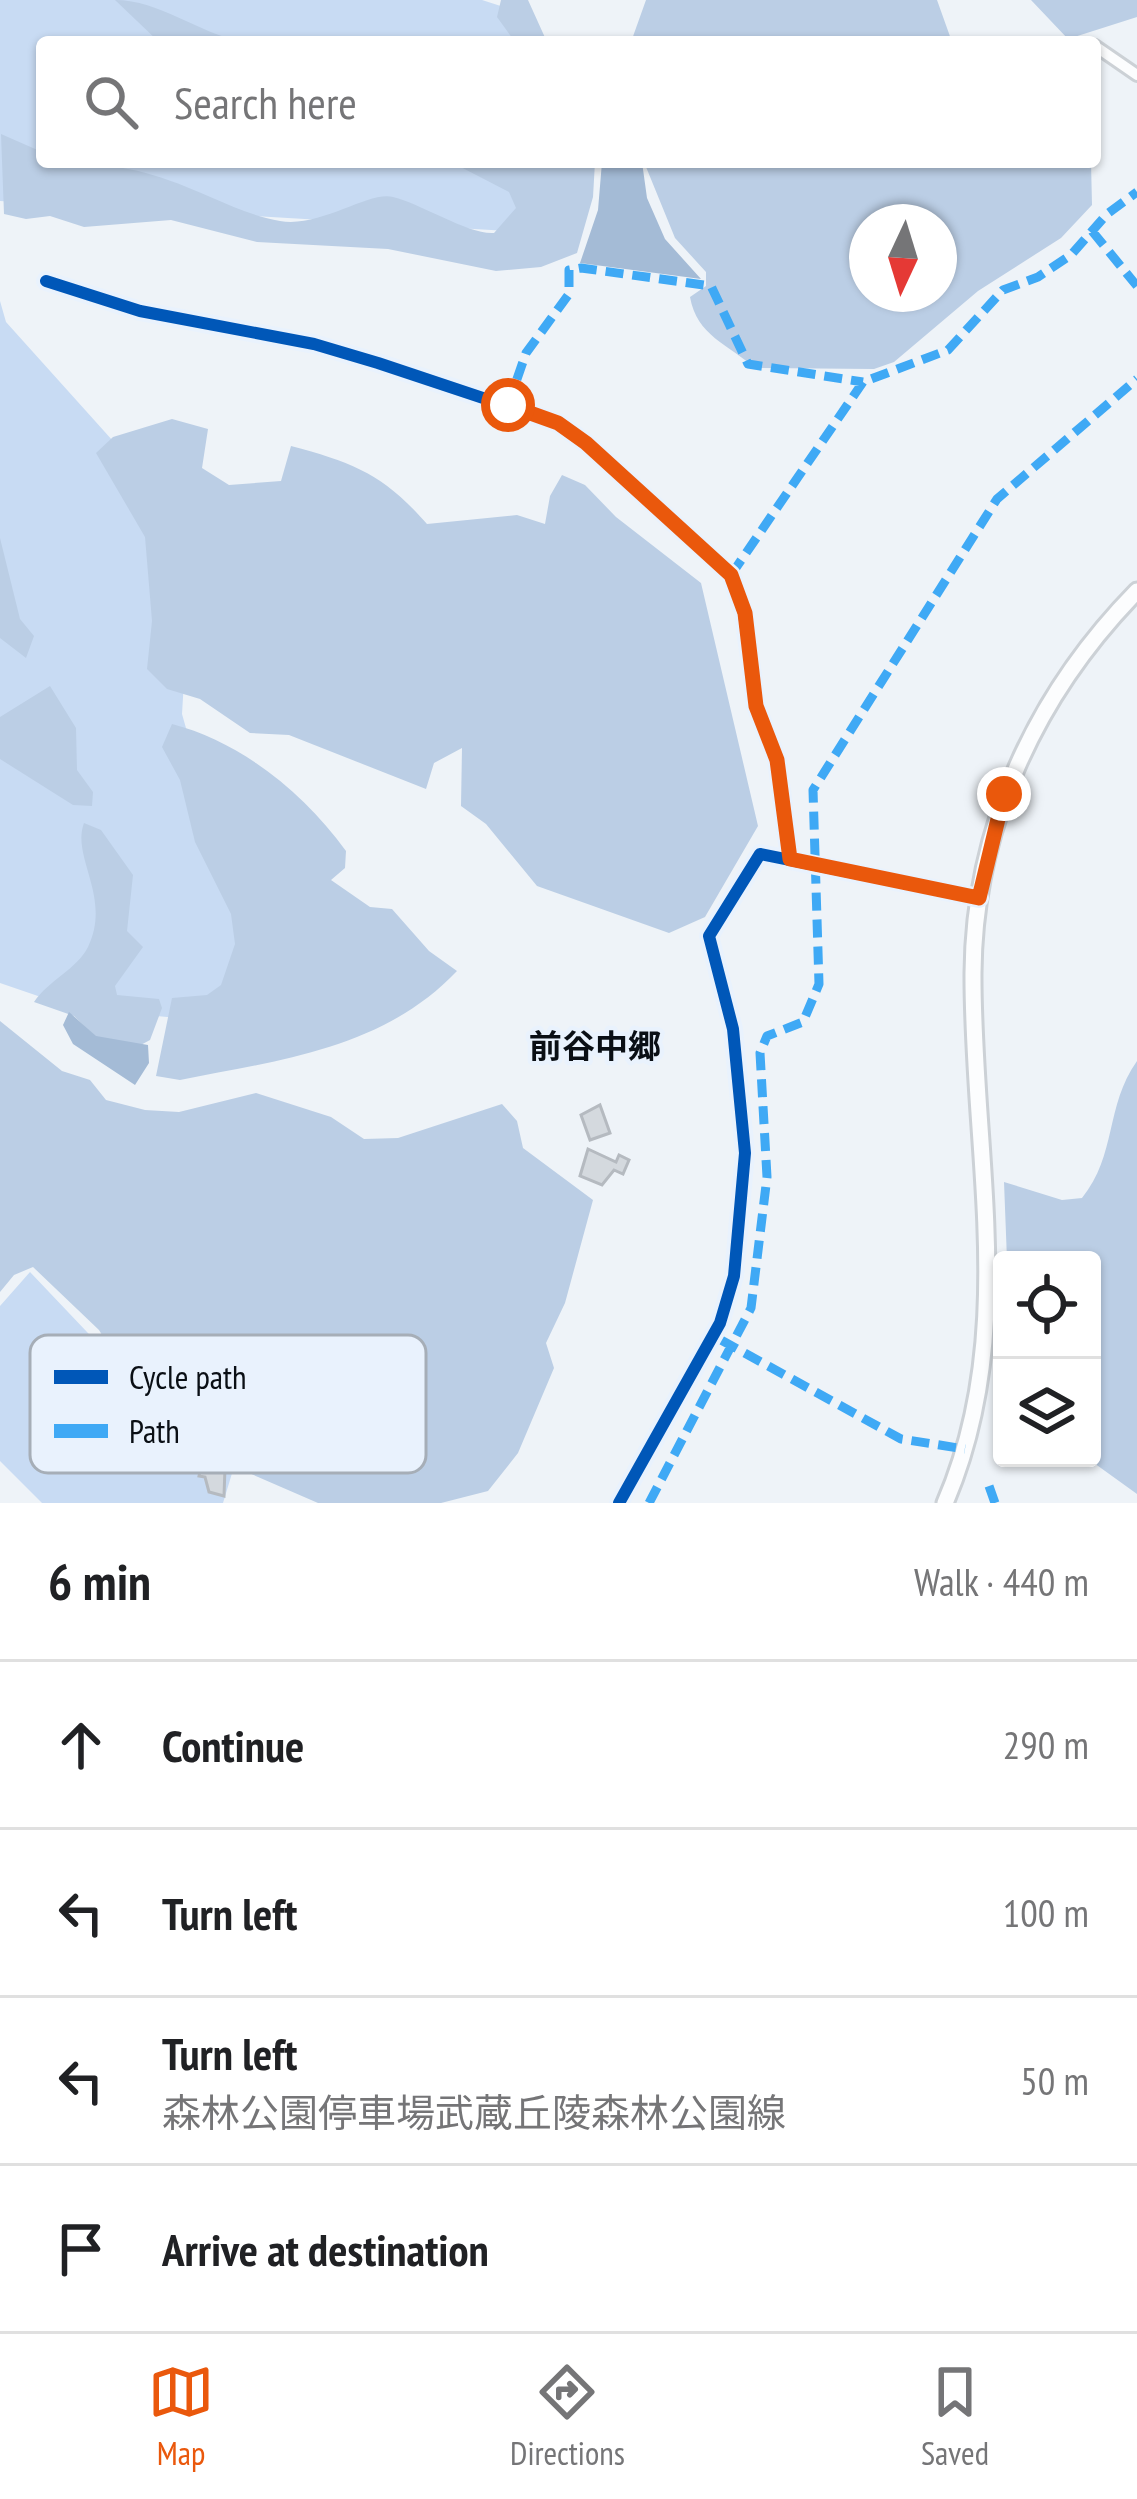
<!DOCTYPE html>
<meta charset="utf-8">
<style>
:root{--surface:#fff;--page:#f2f2f2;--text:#202124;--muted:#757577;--line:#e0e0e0;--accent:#ea580c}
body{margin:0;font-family:"PT Sans Narrow","Noto Sans JP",sans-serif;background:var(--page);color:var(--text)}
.controls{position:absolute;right:36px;bottom:36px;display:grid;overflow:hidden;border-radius:12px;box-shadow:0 3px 9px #0004}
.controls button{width:108px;height:108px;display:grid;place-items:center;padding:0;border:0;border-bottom:3px solid var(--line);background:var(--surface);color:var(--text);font:60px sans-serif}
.compass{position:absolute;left:849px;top:204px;width:108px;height:108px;border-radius:50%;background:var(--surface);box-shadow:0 3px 9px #0004;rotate:184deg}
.stop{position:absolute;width:36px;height:36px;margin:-27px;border:9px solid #ea580c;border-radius:50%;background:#fff}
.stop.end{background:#ea580c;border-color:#fff;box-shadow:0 3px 12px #0008}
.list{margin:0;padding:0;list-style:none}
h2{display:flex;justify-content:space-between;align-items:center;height:156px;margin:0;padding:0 48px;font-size:51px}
h2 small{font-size:39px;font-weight:400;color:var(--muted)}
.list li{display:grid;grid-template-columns:78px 1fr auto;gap:36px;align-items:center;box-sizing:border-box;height:168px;padding:0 48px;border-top:3px solid var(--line)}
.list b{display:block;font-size:45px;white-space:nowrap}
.list p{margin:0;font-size:39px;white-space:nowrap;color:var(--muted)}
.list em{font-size:39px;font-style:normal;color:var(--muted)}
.icon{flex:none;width:66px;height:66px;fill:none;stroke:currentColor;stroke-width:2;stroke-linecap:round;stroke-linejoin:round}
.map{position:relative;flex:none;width:1137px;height:1503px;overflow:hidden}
.search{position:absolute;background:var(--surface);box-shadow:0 3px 9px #0004;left:36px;right:36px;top:36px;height:132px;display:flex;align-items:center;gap:30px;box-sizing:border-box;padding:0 42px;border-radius:12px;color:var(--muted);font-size:45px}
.sheet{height:828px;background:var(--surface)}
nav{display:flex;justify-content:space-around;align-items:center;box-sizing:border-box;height:168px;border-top:3px solid var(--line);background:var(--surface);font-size:33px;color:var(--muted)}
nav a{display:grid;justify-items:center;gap:6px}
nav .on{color:var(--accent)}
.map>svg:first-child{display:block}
</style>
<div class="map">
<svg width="1137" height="1503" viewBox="0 0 1137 1503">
<rect width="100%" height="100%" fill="#eef3f8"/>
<!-- green -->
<path fill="#c8dbf3" d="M 0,0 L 482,0 L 513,10 L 527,42 L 42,42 L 42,162 L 550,162 L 508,231 L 0,201 Z
M 0,301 L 6,322 L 193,530 L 182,714 L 243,929 L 241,1000 L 188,1019 L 73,1008 L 0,983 Z
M 30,1272 L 106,1352 L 118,1380 L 136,1399 L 204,1457 L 233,1470 L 223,1503 L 42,1503 L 0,1461 L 0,1306 Z"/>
<!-- forest -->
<path fill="#bbcee5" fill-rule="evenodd" d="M 115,0 C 159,0 199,33 242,42 L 159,42 Z
M 501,0 L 528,0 L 547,42 L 515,42 L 497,17 Z
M 646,0 L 937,0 L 952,42 L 631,42 Z
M 1031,0 L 1137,0 L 1137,17 L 1068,39 Z
M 1,134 L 42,152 L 42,162 C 86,162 127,165 168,180 C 204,192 243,215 280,221 C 321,228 368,191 393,197 C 422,204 469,235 494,233 L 516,208 L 509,192 L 451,162 L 595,162 L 593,197 L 577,253 L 541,267 L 496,271 L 388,249 L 257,242 L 171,220 L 84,227 L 50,216 L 26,219 L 4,214 Z
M 644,162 L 1091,162 L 1092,205 L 1061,238 L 978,291 L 894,362 L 874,369 L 755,368 C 728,344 697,336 690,297 L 706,286 L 706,272 L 675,238 ZM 867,222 L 939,222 L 939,294 L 867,294 Z
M 172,419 L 208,429 L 202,468 L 229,485 L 281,481 L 291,446 C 355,463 384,475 427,524 L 517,515 L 545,524 L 550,496 L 562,475 L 585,485 L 616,517 L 701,583 L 758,826 L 705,917 L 669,933 L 537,886 L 486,824 L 461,806 L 462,748 L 434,763 L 426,789 L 289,735 L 250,733 L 200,699 L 167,689 L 147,669 L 152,621 L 145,537 L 96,453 L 113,437 Z
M 0,538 L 20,619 L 34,636 L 26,658 L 0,638 Z
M 50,686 L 76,728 L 77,770 L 93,792 L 92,806 L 73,805 L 0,759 L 0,717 Z
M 172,724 C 241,742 303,792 346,851 L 345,868 L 331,880 L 370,907 L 392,909 L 429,951 L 457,971 C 383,1049 280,1060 180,1080 L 156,1076 L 172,998 L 207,995 L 221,985 L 235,944 L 231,914 L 195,842 L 180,780 L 162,747 Z
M 84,823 L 101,830 L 133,875 L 127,931 L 143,947 L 115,986 L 117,995 L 159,999 L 162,1008 L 150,1040 L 137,1047 L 100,1041 L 74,1016 L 34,1002 C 50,979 76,970 88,947 C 112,897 71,857 84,823 Z
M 0,1021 L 62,1071 L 90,1080 L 106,1100 L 145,1110 L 179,1112 L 256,1093 L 331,1117 L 364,1139 L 398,1138 L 502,1104 L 517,1121 L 523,1148 L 593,1200 L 565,1303 L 546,1343 L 554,1368 L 518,1453 L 488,1491 L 441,1503 L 318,1503 L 205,1454 L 140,1397 L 99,1330 L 33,1267 L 14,1275 L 0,1292 Z
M 1137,1061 L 1137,1494 L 1087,1458 L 1092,1458 L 1092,1260 L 1007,1260 L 1004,1182 L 1062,1200 L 1082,1198 C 1117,1155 1105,1106 1137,1061 Z"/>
<!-- water -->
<path fill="#a4bbd6" d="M 602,162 L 642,162 L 647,198 L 665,239 L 701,279 L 580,263 L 598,210 Z
M 69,1012 L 96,1036 L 148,1045 L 149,1063 L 135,1085 L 73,1044 L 63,1025 Z"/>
<!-- building -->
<path fill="#d4d9de" stroke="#b5bac0" stroke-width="3" d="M 600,1105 L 610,1133 L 590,1140 L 581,1115 Z
M 588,1149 L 616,1162 L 619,1155 L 629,1160 L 623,1174 L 614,1170 L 602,1185 L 580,1176 Z
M 202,1463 L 225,1468 L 224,1496 L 209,1492 L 205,1477 L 199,1476 Z"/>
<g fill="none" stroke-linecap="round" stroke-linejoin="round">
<defs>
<path id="minor" d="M 1095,46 L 1137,75
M 46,281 L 140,311 L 314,344 L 378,363 L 558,423 L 586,443 L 731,575 L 744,613 L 756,706 L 777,760 L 790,859
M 619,1503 L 720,1323 L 734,1276 L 745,1153 L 733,1029 L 709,936 L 760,854 L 979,898"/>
<path id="secondary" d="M 945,1503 C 1019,1332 972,1152 973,973 C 974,827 1036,694 1137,591"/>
</defs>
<!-- minor casing -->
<use href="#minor" stroke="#ccd1d6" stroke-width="16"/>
<!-- secondary casing -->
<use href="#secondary" stroke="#ccd1d6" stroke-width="21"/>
<!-- minor -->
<use href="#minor" stroke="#fcfdfe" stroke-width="10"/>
<!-- secondary -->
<use href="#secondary" stroke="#fcfdfe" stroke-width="15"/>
<!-- quiet -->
<path stroke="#3fa9f5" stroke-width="9" stroke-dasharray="18 9" stroke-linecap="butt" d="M 1092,231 L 1137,286
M 508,405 L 526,353 L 569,294 L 569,270 L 581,268 L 711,286 L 748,364 L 863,382
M 731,575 L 863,382 L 948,350 L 1003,290 L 1038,277 L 1071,255 L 1107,214 L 1137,192
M 721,1340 L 901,1439 L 965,1449
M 989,1486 L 995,1503
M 649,1503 L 751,1308 L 767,1177 L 760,1053 L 767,1036 L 803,1022 L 819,984 L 813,790 L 997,499 L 1137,379"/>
<defs>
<path id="cycleway" d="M 46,281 L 140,311 L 314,344 L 378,363 L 558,423 L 586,443 L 731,575 L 744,613 L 756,706 L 777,760 L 790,859
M 619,1503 L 720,1323 L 734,1276 L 745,1153 L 733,1029 L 709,936 L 760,854 L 979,898"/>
</defs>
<!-- cycleway casing -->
<use href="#cycleway" stroke="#e9f2fd" stroke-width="20"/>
<!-- cycleway -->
<use href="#cycleway" stroke="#0057b8" stroke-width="12"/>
</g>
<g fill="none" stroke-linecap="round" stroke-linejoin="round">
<!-- route -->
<path stroke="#ea580c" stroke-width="15" d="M 508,405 L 558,423 L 586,443 L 731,575 L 745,613 L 756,706 L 777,760 L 790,859 L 979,898 L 1004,794"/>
</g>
<g text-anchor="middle" stroke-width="9" stroke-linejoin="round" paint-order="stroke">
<!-- neighbourhood labels -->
<g font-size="33" font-weight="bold" fill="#0a0f15" stroke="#e9f2fd">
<text x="595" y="1058">前谷中郷</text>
</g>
</g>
<!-- legend -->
<rect x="30" y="1335" width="396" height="138" rx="18" fill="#e9f2fd" stroke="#a6aeb7" stroke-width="3"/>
<rect x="54" y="1370" width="54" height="14" fill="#0057b8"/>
<rect x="54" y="1424" width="54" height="14" fill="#3fa9f5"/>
<g font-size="33" fill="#0a0f15">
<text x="129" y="1389">Cycle path</text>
<text x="129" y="1443">Path</text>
</g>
</svg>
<div class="controls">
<button><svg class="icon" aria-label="locate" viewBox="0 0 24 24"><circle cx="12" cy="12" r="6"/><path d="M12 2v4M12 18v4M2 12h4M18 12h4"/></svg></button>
<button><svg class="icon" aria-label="layers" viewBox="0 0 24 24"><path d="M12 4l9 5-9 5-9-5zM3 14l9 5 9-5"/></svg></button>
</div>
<svg class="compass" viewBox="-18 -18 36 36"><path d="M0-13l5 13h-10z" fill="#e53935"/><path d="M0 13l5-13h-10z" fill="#757577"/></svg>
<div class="stop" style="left:508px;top:405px"></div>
<div class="stop end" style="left:1004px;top:794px"></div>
<div class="search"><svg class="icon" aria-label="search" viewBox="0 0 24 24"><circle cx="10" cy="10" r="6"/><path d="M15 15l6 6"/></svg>Search here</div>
</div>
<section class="sheet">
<h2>6 min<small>Walk · 440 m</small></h2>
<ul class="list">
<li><svg class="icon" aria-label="ahead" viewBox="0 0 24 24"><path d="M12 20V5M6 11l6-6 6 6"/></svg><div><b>Continue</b></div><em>290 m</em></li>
<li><svg class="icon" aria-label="left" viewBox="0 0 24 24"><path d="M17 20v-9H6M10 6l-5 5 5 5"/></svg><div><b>Turn left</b></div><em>100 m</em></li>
<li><svg class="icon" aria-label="left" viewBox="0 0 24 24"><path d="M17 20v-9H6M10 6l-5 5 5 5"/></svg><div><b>Turn left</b><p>森林公園停車場武蔵丘陵森林公園線</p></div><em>50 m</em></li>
<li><svg class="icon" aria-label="arrive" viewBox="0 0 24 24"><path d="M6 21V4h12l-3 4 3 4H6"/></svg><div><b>Arrive at destination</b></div></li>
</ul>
</section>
<nav>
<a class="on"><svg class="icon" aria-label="map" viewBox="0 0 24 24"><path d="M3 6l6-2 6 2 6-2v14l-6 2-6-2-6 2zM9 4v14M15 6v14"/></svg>Map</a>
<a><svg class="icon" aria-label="directions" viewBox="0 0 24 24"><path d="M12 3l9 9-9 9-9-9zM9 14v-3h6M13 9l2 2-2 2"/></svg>Directions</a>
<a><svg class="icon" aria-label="saved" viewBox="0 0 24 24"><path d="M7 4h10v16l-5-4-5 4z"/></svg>Saved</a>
</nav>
